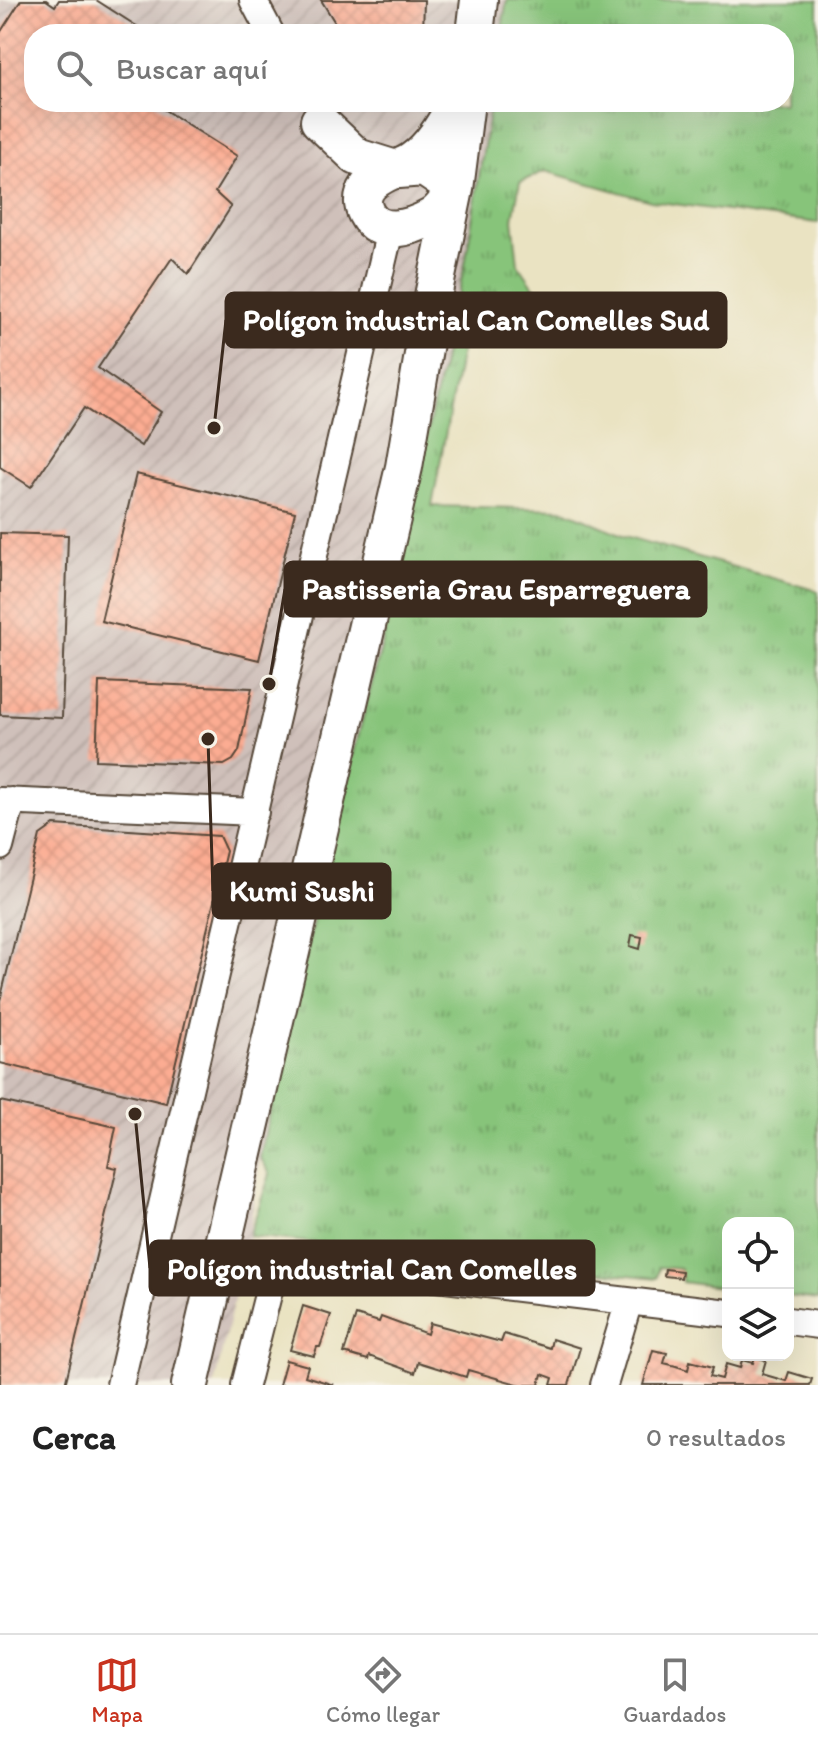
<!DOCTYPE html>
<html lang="es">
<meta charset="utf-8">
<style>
:root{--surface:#fff;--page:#f6f6f6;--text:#222;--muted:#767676;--line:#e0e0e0;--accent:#c8321e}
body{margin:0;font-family:Itim,sans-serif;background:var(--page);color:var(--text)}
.controls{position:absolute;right:24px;bottom:24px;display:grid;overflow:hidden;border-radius:16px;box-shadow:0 8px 32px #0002}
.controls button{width:72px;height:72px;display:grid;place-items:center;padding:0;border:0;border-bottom:2px solid var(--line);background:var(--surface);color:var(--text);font:40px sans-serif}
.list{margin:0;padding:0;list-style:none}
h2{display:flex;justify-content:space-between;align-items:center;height:104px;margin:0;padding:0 32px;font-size:34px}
h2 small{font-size:26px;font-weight:400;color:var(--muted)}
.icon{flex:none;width:44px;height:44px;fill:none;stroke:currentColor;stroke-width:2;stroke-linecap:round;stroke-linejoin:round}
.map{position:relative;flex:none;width:818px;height:1385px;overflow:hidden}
.search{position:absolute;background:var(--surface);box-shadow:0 8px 32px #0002;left:24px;right:24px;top:24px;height:88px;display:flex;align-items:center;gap:20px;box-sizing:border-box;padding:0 28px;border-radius:32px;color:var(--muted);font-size:30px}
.sheet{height:248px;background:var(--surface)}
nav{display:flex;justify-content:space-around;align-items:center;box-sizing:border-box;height:112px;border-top:2px solid var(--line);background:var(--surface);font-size:22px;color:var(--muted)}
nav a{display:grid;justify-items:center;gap:4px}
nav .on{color:var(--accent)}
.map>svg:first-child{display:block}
</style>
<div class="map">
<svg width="818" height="1385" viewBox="0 0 818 1385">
<defs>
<pattern id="industrial-furrows" width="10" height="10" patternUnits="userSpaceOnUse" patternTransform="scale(2)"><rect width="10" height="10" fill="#cfc0ba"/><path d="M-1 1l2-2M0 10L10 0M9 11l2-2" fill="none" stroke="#b3a59f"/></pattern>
<pattern id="grass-tufts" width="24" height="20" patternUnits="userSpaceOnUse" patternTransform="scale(2)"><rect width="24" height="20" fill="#87c47a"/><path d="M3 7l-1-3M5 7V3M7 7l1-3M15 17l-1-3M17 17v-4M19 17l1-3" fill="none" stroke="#709f63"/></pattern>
<pattern id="building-cross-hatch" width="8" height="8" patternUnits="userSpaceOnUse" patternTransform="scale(2)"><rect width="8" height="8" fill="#fcac92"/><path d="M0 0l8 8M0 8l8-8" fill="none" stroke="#d9947d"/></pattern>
</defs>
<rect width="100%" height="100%" fill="#f7f3e8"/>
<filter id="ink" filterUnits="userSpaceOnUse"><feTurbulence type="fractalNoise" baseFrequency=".0125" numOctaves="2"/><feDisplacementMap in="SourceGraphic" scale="16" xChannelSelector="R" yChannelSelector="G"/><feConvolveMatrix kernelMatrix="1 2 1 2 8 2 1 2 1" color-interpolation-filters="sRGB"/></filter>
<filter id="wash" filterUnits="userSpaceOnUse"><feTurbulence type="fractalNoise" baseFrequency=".006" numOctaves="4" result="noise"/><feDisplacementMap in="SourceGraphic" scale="32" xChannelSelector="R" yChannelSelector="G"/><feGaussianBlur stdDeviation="1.8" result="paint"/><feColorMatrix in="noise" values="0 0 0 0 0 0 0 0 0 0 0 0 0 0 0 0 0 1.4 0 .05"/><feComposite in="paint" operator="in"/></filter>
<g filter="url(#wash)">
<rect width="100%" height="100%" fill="#eae3c2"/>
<!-- industrial -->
<path fill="url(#industrial-furrows)" d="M 0,0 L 507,0 L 501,34 L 34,34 L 34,102 L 491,102 L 466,259 L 408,519 L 387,626 L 260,1157 L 249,1236 L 214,1385 L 0,1385 Z"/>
<!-- grass -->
<path fill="url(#grass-tufts)" stroke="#61774c" stroke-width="2" d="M 507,0 L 818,0 L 818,223 L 651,201 L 545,171 L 520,182 L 513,219 L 518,264 L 555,317 L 513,310 L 483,294 L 471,297 L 432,506 L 562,509 L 625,536 L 818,591 L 818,1300 L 788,1296 L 788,1223 L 728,1223 L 728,1288 L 682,1282 L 681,1269 L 659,1267 L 657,1278 L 249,1236 L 270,1174 L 260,1157 L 334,829 L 387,626 L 408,519 L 466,259 L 491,102 L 784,102 L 784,34 L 501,34 Z"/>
<g id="blocks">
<!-- building -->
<path fill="url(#building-cross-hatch)" d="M 21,0 L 46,0 L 55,6 L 59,0 L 96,0 L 149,34 L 34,34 L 34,102 L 152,102 L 237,156 L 215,192 L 231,207 L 188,274 L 172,258 L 98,368 L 161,412 L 141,446 L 84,408 L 31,487 L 0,467 L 0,33 Z
M 321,0 L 424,0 L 423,34 L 342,34 Z
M 136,474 L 295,512 L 259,660 L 101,621 Z
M 0,533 L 68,535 L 62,718 L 0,715 Z
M 99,682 L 252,688 L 239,751 L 233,760 L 224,765 L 96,760 Z
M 54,825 L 219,836 L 226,851 L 166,1103 L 0,1063 L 0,1001 L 40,835 Z
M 632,935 L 642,937 L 640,949 L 630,946 Z
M 0,1101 L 116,1127 L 108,1166 L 117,1168 L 65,1385 L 0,1385 Z
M 665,1269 L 682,1271 L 681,1278 L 664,1276 Z
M 303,1306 L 331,1315 L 320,1347 L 317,1347 L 314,1356 L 290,1350 Z
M 356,1315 L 379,1322 L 381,1317 L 427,1334 L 430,1323 L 501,1342 L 504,1334 L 550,1348 L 552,1339 L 580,1348 L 569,1385 L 551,1385 L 553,1378 L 542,1374 L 539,1385 L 521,1385 L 468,1370 L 466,1377 L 418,1362 L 415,1373 L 369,1356 L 368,1360 L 344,1353 Z
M 653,1350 L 667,1353 L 664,1363 L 676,1366 L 688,1370 L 690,1361 L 713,1367 L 710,1376 L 722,1379 L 726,1364 L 740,1368 L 742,1360 L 753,1363 L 755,1357 L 766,1360 L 762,1374 L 786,1381 L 789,1372 L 812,1379 L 810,1385 L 643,1385 Z
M 286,1360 L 308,1366 L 305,1376 L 334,1385 L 279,1385 Z"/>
</g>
</g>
<g filter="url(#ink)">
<use href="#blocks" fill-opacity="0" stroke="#554637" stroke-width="2"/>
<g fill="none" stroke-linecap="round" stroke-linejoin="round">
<defs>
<path id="street" d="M 253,0 L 271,34
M 0,801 L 255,812
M 0,847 L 12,801
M 788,1321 L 818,1325
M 120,1385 L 390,230
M 245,1385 L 277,1259 L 728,1313
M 604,1385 L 629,1301"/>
<path id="secondary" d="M 475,34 L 479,0
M 319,121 L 357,157 L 399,170 L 424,168 L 455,189 C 448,199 442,211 431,217 C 411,228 378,238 366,213 C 363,207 362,201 364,195 C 369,175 398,171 413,160 C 433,146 445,123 457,102
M 190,1385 L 404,467 L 432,301 L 455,189 L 466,102"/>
</defs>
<!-- street casing -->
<use href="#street" stroke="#554637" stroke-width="30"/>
<!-- secondary casing -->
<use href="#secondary" stroke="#554637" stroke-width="40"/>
<!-- street -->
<use href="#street" stroke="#fff" stroke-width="26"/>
<!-- secondary -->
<use href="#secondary" stroke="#fff" stroke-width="36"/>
</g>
</g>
<!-- callouts -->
<path fill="none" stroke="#3b2a1e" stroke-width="3" d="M214 428L226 320M269 684L285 589M208 739L213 891M135 1114L150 1268"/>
<g fill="#3b2a1e" stroke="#f7f3e8" stroke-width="3">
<circle cx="214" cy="428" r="8"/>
<circle cx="269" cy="684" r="8"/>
<circle cx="208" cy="739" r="8"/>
<circle cx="135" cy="1114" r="8"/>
</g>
<g fill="#3b2a1e" stroke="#3b2a1e" stroke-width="3">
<rect x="226" y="293" width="500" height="54" rx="8"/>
<rect x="285" y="562" width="421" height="54" rx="8"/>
<rect x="213" y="864" width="177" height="54" rx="8"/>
<rect x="150" y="1241" width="444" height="54" rx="8"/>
</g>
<g font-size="30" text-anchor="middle" font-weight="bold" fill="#fff">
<text x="476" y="330">Polígon industrial Can Comelles Sud</text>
<text x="496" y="599">Pastisseria Grau Esparreguera</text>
<text x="302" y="901">Kumi Sushi</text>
<text x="372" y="1279">Polígon industrial Can Comelles</text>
</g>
</svg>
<div class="controls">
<button><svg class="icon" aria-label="locate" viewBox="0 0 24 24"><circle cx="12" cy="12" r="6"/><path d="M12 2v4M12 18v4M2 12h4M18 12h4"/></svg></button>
<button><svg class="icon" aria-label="layers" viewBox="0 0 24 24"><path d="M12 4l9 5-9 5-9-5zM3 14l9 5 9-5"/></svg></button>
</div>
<div class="search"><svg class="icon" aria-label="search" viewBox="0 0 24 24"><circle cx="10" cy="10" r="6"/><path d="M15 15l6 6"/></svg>Buscar aquí</div>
</div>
<section class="sheet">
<h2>Cerca<small>0 resultados</small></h2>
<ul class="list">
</ul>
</section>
<nav>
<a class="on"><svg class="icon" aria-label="map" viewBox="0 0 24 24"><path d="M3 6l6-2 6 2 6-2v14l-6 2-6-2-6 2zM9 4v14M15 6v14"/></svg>Mapa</a>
<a><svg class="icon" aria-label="directions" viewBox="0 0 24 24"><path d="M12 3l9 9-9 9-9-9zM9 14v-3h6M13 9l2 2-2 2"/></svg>Cómo llegar</a>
<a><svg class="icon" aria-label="saved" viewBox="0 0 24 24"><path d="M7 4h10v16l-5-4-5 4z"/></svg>Guardados</a>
</nav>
